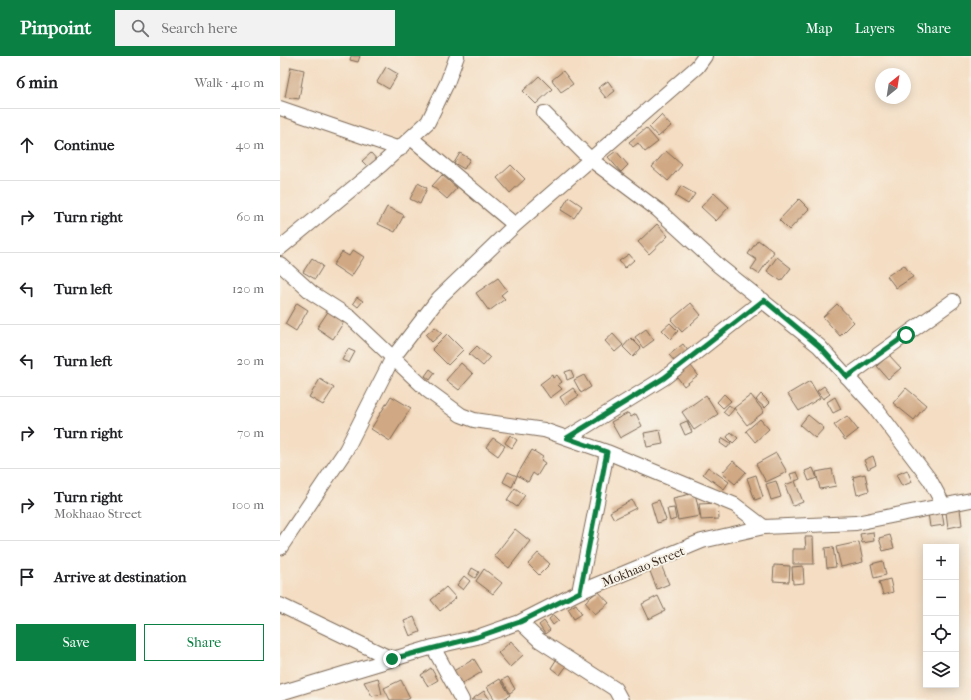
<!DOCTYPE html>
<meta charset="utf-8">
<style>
:root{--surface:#fff;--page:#f2f2f2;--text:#202124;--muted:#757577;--line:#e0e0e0;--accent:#0b8043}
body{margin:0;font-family:"IM FELL French Canon",serif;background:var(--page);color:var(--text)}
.controls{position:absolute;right:12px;bottom:12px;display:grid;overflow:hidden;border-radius:0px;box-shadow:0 2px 10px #0003}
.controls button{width:36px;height:36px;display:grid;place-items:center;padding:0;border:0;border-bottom:1px solid var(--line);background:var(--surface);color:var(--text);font:20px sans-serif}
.compass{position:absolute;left:595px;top:12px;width:36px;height:36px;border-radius:50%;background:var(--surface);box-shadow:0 2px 10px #0003;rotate:30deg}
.stop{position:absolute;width:12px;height:12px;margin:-9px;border:3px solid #0b8043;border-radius:50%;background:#fff}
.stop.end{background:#0b8043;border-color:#fff;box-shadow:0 1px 4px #0008}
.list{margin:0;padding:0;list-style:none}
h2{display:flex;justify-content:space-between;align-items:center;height:52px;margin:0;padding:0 16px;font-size:17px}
h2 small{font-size:13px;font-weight:400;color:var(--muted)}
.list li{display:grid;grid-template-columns:26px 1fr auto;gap:12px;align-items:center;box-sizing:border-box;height:72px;padding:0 16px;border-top:1px solid var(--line)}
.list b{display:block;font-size:15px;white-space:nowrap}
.list p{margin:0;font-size:13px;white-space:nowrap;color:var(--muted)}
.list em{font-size:13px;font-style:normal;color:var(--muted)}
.actions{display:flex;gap:8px;padding:12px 16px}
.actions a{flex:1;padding:9px 0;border:1px solid var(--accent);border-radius:0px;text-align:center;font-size:14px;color:var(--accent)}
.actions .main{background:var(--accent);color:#fff}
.icon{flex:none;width:22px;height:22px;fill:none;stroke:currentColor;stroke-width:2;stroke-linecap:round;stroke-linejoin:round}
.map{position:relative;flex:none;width:691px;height:644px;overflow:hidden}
header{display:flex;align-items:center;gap:24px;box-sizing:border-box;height:56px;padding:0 20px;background:var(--accent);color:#fff}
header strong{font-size:19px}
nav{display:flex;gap:22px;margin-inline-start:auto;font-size:14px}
.search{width:280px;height:36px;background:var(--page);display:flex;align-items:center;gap:10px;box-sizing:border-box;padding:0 14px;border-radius:0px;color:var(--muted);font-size:15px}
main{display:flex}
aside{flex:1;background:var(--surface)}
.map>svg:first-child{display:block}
</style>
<header>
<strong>Pinpoint</strong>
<div class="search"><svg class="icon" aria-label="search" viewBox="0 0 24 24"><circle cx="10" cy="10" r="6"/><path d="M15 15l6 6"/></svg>Search here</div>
<nav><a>Map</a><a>Layers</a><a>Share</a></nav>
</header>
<main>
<aside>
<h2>6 min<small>Walk · 410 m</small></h2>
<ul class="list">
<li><svg class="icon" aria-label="ahead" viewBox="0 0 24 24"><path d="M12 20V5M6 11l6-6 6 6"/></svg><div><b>Continue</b></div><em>40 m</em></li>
<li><svg class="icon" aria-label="right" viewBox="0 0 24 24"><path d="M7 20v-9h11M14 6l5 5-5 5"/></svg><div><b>Turn right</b></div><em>60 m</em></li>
<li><svg class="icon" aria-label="left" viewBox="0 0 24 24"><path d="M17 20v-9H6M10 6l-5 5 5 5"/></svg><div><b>Turn left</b></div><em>120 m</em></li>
<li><svg class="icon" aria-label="left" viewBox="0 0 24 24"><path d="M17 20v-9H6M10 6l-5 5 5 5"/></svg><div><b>Turn left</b></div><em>20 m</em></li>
<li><svg class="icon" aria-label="right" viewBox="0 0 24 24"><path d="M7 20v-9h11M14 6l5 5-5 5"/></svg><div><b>Turn right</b></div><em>70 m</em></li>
<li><svg class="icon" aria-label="right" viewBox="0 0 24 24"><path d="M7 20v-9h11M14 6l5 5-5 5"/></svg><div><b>Turn right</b><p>Mokhaao Street</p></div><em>100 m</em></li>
<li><svg class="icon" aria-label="arrive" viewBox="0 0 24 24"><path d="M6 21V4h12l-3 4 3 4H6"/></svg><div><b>Arrive at destination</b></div></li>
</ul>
<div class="actions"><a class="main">Save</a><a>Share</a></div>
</aside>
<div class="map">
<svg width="691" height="644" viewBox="0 0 691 644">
<rect width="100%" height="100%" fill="#f7f3e8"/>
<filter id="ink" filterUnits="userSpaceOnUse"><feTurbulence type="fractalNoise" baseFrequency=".025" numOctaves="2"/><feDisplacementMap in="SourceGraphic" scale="8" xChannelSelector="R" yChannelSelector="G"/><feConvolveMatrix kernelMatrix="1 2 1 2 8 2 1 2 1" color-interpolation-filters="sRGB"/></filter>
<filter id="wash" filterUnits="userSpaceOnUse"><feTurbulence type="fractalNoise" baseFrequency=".012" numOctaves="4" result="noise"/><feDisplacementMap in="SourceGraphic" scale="16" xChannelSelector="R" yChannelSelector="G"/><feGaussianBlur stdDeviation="0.9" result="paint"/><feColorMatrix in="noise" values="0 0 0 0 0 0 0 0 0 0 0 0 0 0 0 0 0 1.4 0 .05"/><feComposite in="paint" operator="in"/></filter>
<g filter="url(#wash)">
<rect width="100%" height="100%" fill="#f4ddc2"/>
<g id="blocks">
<!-- building -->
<path fill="#d0a883" d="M 71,0 L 80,0 L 78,6 L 70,4 Z
M 11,11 L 24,14 L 19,43 L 5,41 Z
M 106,11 L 118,18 L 109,33 L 97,26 Z
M 283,15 L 293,28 L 281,36 L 272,24 Z
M 259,20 L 272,33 L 256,48 L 243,35 Z
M 328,25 L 335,35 L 326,42 L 318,32 Z
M 381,59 L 391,70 L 378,81 L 369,71 Z
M 366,72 L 378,86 L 365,96 L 358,87 L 353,91 L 349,86 Z
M 336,95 L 348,109 L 341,116 L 328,101 Z
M 386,95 L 402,109 L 388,125 L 372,111 Z
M 91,97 L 99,106 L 90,113 L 82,105 Z
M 180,97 L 190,103 L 184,113 L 174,107 Z
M 231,109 L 245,123 L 230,137 L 217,122 Z
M 162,119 L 177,132 L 167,143 L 152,130 Z
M 138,127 L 147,132 L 140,148 L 130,143 Z
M 401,130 L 415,138 L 408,148 L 395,140 Z
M 434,137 L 449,151 L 436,165 L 421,151 Z
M 289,141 L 302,150 L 294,162 L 281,154 Z
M 519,143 L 529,153 L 509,174 L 499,164 Z
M 107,151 L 124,159 L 115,176 L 98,168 Z
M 377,168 L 388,180 L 369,198 L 358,186 Z
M 478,184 L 494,196 L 479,218 L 471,213 L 477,204 L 468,198 Z
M 73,194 L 84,201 L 71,221 L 53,209 L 62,196 L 69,200 Z
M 349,198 L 354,204 L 345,212 L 339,205 Z
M 497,201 L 511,212 L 501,225 L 487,215 Z
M 32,202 L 43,210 L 35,223 L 23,216 Z
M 624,209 L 633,221 L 616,232 L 607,220 Z
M 218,222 L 227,234 L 221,239 L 225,243 L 209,255 L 196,237 Z
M 77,241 L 83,245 L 78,251 L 73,247 Z
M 17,247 L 28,254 L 16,275 L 5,268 Z
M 411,247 L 421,259 L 402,276 L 391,264 Z
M 557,248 L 574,266 L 560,280 L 543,261 Z
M 49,254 L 65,264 L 53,283 L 37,272 Z
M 390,267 L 398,275 L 391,283 L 382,274 Z
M 155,271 L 162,277 L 152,286 L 146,279 Z
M 366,273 L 374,284 L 363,292 L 355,281 Z
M 167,278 L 183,294 L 168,309 L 152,293 Z
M 333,278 L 343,289 L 335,296 L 325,285 Z
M 351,282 L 361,292 L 353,301 L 343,291 Z
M 403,288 L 411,299 L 398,309 L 389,299 Z
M 197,290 L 210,302 L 203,310 L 189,298 Z
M 68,293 L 75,296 L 69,307 L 62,304 Z
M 609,299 L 621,312 L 608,323 L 597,310 Z
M 408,306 L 418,319 L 404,330 L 394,317 Z
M 181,307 L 193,318 L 179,334 L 166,324 Z
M 150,313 L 155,317 L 150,324 L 145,320 Z
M 291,314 L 294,321 L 287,324 L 285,316 Z
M 272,319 L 273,322 L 277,319 L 282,326 L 278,329 L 282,333 L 270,342 L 260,328 Z
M 304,319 L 311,331 L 301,337 L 294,324 Z
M 40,323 L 54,332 L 43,349 L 29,341 Z
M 530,325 L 540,342 L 519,355 L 508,338 Z
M 544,330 L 550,338 L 543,343 L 537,335 Z
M 293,332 L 299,340 L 285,349 L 280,341 Z
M 626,332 L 646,349 L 634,364 L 613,347 Z
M 444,338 L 451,345 L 443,352 L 437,346 Z
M 481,338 L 490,347 L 485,352 L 476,344 Z
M 426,339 L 438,358 L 414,374 L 402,356 Z
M 471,339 L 484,356 L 467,369 L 454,352 Z
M 111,340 L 131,352 L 110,385 L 91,373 Z
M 555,341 L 561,353 L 553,357 L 547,346 Z
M 449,349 L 454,353 L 448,360 L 443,356 Z
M 348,357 L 351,361 L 356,358 L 362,370 L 340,382 L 331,366 Z
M 528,359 L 544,372 L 535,382 L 520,369 Z
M 567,360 L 578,374 L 565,384 L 554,369 Z
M 480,363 L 489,373 L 475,386 L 466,375 Z
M 407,365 L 412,376 L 405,379 L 400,368 Z
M 380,374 L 383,388 L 367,391 L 364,377 Z
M 451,376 L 458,382 L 453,387 L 447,381 Z
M 230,379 L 237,384 L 232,392 L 225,387 Z
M 213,382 L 225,390 L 218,400 L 206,391 Z
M 443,382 L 451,387 L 447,392 L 440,387 Z
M 252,394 L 263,401 L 261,404 L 265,407 L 257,420 L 253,417 L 248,426 L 237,419 Z
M 496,397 L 507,416 L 486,426 L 476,408 Z
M 593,400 L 596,409 L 588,413 L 584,404 Z
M 453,405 L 466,416 L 455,428 L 442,417 Z
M 428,411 L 449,426 L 444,433 L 423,418 Z
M 533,412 L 537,422 L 529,425 L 525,415 Z
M 552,413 L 556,430 L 540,433 L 536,416 Z
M 627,414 L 632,426 L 622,430 L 616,419 Z
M 228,416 L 237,420 L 232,431 L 223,426 Z
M 517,416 L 520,423 L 515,425 L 523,446 L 513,450 L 505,429 L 513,426 L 510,418 Z
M 585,418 L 589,435 L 577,439 L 573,421 Z
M 476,419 L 483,441 L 475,444 L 467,422 Z
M 496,425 L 501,441 L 491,444 L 486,428 Z
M 235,432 L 245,439 L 237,451 L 227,444 Z
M 415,437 L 420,460 L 398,464 L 393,442 Z
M 352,444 L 356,452 L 334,463 L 330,456 Z
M 379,444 L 386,464 L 377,467 L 371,447 Z
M 438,447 L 439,463 L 421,464 L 419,448 Z
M 394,452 L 396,463 L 390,465 L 387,453 Z
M 680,453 L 682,469 L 668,472 L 666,456 Z
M 662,456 L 664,469 L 650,471 L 648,457 Z
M 235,473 L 250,485 L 229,512 L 214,500 Z
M 593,476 L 594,485 L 582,487 L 580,478 Z
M 610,479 L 614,492 L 603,495 L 599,482 Z
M 525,481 L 533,481 L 534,508 L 513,508 L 513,493 L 526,493 Z
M 579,486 L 583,506 L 561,511 L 556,491 Z
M 553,491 L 556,511 L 547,512 L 545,492 Z
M 258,497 L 270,508 L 259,519 L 248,508 Z
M 603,505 L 606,519 L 594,522 L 591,508 Z
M 381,509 L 389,528 L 377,533 L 369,513 Z
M 494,509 L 510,510 L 509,526 L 493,525 Z
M 523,510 L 524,527 L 513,528 L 512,511 Z
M 192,512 L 199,516 L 195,522 L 189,518 Z
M 204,513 L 222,527 L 213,538 L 196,525 Z
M 184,520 L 190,525 L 183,534 L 177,529 Z
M 610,523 L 613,536 L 603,539 L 599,526 Z
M 166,531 L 176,542 L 160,555 L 151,544 Z
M 318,535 L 329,547 L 315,558 L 305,546 Z
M 378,540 L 385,555 L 369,563 L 362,548 Z
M 296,548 L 302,558 L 294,563 L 288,553 Z
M 274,559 L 279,564 L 273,569 L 269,563 Z
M 134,561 L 140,576 L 130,580 L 124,565 Z
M 264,565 L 270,574 L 265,578 L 259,569 Z
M 231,585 L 243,599 L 230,611 L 218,597 Z
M 278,601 L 288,608 L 280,619 L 271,612 Z
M 194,603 L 202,616 L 178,630 L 170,617 Z
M 151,612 L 158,624 L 148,630 L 141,619 Z
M 228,621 L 235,633 L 230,637 L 222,624 Z
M 98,622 L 102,638 L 92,640 L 84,626 Z
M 220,623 L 230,639 L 222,644 L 215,644 L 207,631 Z
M 121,624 L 130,642 L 126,644 L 110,644 L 104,632 Z
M 204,635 L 210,644 L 191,644 Z"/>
</g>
</g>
<g filter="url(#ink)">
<use href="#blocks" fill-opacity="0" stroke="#7c6957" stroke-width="1"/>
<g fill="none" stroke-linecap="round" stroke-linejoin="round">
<defs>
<path id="minor" d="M 0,52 L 120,93
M 264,57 L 310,103 L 378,154 L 439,210 L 539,290 L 594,350 L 650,424 L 664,450
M 131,82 L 235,169
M 0,192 L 101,109 L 148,66 L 167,27 L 177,0
M 0,208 L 32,237 L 71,262 L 147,334 L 181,359 L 194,364 L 264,374 L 327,396 L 455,449 L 484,471
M 567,321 L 673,245
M 287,382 L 384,322 L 483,244
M 0,492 L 66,394 L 112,303 L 159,242 L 235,169 L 417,11 L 425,0
M 299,536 L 327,396
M 0,549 L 112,603
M 240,566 L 259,584 L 335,633 L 341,644
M 153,591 L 182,644
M 0,637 L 153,591 L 197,581 L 240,566 L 299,536 L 422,485 L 484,471 L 576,467 L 691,444"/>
</defs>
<!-- minor casing -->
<use href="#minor" stroke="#7c6957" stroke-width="16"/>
<!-- minor -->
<use href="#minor" stroke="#fff" stroke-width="14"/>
</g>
</g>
<g fill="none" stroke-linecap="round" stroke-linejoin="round" filter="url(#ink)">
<!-- route -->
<path stroke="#0b8043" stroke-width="5" d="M 112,603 L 197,581 L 240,566 L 300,536 L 327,396 L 287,382 L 384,322 L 484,244 L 539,290 L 567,321 L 626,279"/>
</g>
<g text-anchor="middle" stroke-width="4" stroke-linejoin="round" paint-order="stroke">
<!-- street labels -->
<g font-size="13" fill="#3b2a1e" stroke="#f7f3e8">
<text transform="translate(363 510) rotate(-22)" y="5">Mokhaao Street</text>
</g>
</g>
</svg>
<div class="controls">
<button>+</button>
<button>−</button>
<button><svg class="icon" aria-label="locate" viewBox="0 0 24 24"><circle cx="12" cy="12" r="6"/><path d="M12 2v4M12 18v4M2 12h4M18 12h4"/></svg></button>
<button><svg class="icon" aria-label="layers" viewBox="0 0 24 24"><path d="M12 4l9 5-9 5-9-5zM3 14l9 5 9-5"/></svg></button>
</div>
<svg class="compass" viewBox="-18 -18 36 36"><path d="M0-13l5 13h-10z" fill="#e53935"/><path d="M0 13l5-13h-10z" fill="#757577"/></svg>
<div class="stop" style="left:626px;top:279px"></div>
<div class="stop end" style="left:112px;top:603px"></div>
</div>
</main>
